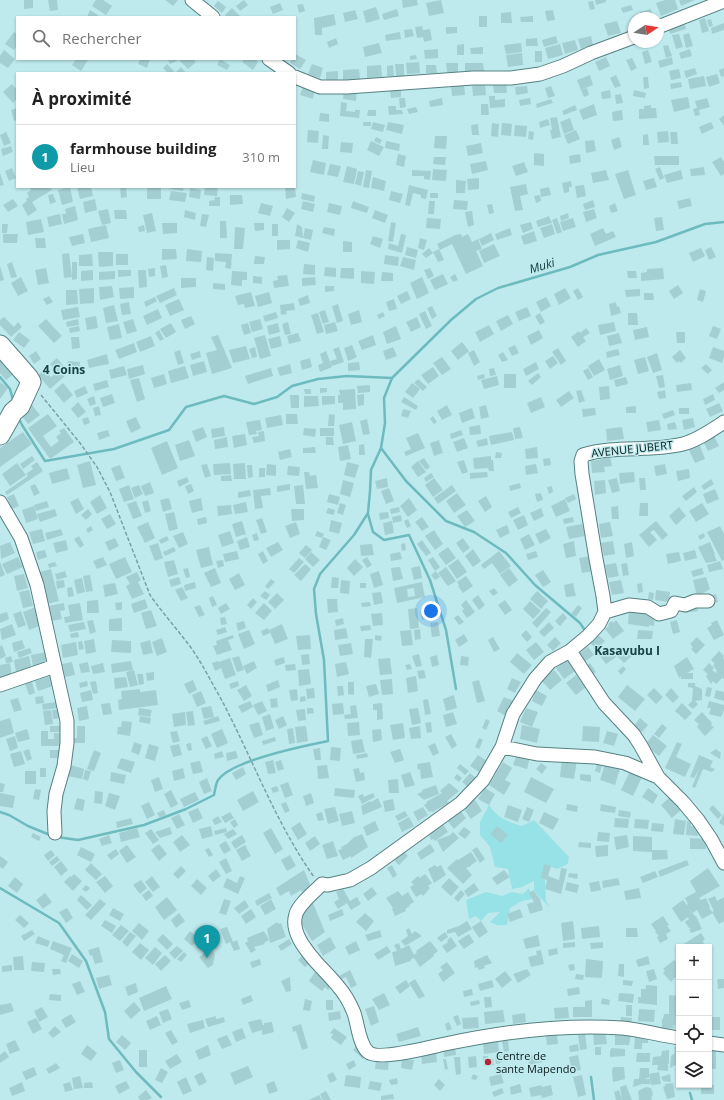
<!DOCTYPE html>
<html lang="fr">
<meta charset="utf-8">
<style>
:root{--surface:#fff;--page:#f6f6f6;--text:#222;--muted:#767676;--line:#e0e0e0;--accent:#ea580c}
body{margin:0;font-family:"Open Sans",sans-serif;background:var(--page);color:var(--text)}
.controls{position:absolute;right:12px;bottom:12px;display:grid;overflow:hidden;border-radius:0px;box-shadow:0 1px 3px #0004}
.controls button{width:36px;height:36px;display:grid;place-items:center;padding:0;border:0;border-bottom:1px solid var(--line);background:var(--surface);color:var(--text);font:20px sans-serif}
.compass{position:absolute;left:628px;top:12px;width:36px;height:36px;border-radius:50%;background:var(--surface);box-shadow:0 1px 3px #0004;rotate:78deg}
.you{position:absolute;left:431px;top:611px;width:14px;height:14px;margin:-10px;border:3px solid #fff;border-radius:50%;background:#1a73e8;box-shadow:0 0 0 6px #1a73e833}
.badge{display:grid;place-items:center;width:26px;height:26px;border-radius:50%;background:var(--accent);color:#fff;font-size:13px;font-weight:700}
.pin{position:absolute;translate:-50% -33px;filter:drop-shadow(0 1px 2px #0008)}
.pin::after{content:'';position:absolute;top:21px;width:14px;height:12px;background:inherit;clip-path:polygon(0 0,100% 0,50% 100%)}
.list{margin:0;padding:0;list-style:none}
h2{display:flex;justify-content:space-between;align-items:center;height:52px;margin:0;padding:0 16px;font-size:17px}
h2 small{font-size:13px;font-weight:400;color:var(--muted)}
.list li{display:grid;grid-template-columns:26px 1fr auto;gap:12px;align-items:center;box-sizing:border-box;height:64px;padding:0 16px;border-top:1px solid var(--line)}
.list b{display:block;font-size:15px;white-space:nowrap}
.list p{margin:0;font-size:13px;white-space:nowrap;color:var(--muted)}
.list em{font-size:13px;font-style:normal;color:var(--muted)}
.icon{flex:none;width:22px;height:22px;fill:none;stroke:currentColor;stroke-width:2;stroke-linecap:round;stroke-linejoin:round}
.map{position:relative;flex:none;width:724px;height:1100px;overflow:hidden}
.search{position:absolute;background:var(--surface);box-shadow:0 1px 3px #0004;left:16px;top:16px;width:280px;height:44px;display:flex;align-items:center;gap:10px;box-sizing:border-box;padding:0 14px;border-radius:0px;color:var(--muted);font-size:15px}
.panel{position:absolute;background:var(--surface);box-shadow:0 1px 3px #0004;left:16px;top:72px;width:280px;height:116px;border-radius:0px}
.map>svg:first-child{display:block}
</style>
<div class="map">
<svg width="724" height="1100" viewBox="0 0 724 1100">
<rect width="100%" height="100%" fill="#beeaed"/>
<!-- green -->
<path fill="#96e2e6" d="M 489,805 C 498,819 507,821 522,826 L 534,820 L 569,857 L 568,864 L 557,869 L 544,864 L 546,901 L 550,908 L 534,891 L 534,881 L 522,887 L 512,889 L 508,869 L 495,867 L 490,847 L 480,835 L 480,822 Z
M 529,888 L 532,899 L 522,901 L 510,908 L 507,925 L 497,925 L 490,922 L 500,912 L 488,913 L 481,921 L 476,916 L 469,919 L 466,900 L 486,892 L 502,896 L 512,892 L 523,894 Z"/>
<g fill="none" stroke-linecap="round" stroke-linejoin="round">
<!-- stream -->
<path stroke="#6dbbbf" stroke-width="2.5" d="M 0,377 L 10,389 L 13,400
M 18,417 L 22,425 L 45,461 L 114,449 L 169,430 L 186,407 L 224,396 L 254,404 L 277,397 L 292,386 L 318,379 L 347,376 L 392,378
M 381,448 L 406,481 L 446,521 L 474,532 L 506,553 L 535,585 L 580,623 L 586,632
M 368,514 L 373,532 L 384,540 L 409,535 L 430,580 L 446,630 L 456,689
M 0,812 L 9,815 L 28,826 L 50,835
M 57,837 L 78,840 L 144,825 L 186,809 L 214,795 C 215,790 216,783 218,780 C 232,760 303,746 328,741 L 324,660 L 316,614 L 314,589 L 320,574 L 354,535 L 368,513 L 370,491 L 371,470 L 381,448 L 385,423 L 384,398 L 392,378 L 451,320 L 476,299 L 498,288 L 570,267 L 598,255 L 656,242 L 705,224 L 724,222
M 0,888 L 59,923 L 86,961 L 105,1012 L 109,1039 L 136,1072 L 161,1097
M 591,1077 L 594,1100
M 690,1093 L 692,1100"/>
</g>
<!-- building -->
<path fill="#a4cfd2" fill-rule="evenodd" d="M 24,0 L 33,0 L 33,8 L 24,9 Z
M 48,0 L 57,0 L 58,10 L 50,11 Z
M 96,0 L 103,0 L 112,6 L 106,15 L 92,6 Z
M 165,0 L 178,0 L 173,6 Z
M 244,0 L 248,5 L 240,11 L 236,6 Z
M 402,0 L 417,0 L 418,5 L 403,8 Z
M 441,0 L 444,13 L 429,16 L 426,3 Z
M 595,0 L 606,0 L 606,2 L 596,5 Z
M 665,0 L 675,0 L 678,9 L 661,16 L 656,3 Z
M 679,0 L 695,0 L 681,6 Z
M 218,1 L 226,7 L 222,13 L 214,6 Z
M 593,1 L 595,9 L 590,10 L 588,2 Z
M 280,3 L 283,10 L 273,14 L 270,7 Z
M 303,4 L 305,11 L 299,13 L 297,5 Z
M 631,5 L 633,10 L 623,13 L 621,8 Z
M 376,7 L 380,19 L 366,23 L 363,11 Z
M 232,8 L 241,17 L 227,17 L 225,15 Z
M 397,9 L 399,16 L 384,20 L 382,14 Z
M 651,9 L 653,18 L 641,18 L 640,12 Z
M 90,10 L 98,15 L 97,17 L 87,17 Z
M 355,10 L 358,19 L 345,22 L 343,13 Z
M 553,10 L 555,20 L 547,21 L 545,11 Z
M 511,12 L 512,23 L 501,23 L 501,13 Z
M 334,14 L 336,25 L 322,28 L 322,35 L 315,35 L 314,18 Z
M 479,16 L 487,16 L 487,27 L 479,27 Z
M 533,16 L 533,22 L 521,22 L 520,17 Z
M 705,18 L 709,31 L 702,33 L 699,20 Z
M 711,19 L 713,26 L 709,27 L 707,20 Z
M 617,21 L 621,33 L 608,36 L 604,24 Z
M 684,22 L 686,29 L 670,34 L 668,26 Z
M 724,23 L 724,30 L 712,34 L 711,28 Z
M 422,26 L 423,30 L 430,29 L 432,40 L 424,42 L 423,37 L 417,38 L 415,27 Z
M 446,27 L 457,27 L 457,33 L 446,34 Z
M 412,29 L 414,36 L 405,38 L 404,30 Z
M 14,32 L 17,34 L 17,46 L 14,50 L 5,44 Z
M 400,32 L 401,39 L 386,41 L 385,35 Z
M 689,33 L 693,46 L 686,48 L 683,35 Z
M 679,34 L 683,47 L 676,49 L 672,35 Z
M 556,36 L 558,43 L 544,47 L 542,40 Z
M 591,36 L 593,45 L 581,49 L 578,39 Z
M 336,38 L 338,44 L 329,48 L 327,42 Z
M 537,38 L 538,46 L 526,46 L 526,39 Z
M 575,40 L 578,50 L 565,54 L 562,43 Z
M 379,43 L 382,53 L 365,57 L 363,47 Z
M 521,43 L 522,52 L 506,54 L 504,45 Z
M 464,44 L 464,55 L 457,55 L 457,45 Z
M 560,44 L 563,55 L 548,59 L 545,48 Z
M 668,45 L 672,56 L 666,58 L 663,46 Z
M 483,47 L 483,54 L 471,54 L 470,48 Z
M 438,49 L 438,58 L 425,59 L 424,50 Z
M 690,49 L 692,56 L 681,59 L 679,53 Z
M 4,50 L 15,59 L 8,68 L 0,63 L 0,56 Z
M 648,50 L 652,62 L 645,64 L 642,52 Z
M 535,51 L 542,51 L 542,62 L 535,62 Z
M 522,53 L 523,65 L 508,67 L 506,55 Z
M 295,54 L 306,60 L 300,69 L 290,63 L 292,59 L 295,59 Z
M 416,55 L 417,59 L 410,60 L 410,56 Z
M 606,57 L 610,66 L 599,71 L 595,62 Z
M 672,57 L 673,64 L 660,68 L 658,61 Z
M 632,58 L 637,68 L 631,71 L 626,60 Z
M 76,59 L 86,59 L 88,60 L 81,71 L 72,65 Z
M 140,59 L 150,59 L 147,68 L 138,64 Z
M 170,59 L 176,59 L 177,61 L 170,64 L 168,60 Z
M 180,59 L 193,59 L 196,62 L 188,69 L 179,60 Z
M 220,59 L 230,65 L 227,70 L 217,65 Z
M 244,59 L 255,59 L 258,62 L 253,70 L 242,62 Z
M 419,62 L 420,73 L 407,74 L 406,63 Z
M 446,63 L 458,63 L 458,72 L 447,72 Z
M 465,63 L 483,63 L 484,71 L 465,72 Z
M 167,64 L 174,71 L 172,73 L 168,73 L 163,68 Z
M 312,64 L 323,68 L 320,78 L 308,74 Z
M 395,64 L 404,64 L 404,76 L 396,76 Z
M 381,65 L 382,77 L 367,78 L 367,66 Z
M 393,65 L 394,76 L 387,76 L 387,66 Z
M 426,65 L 436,65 L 437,73 L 426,73 Z
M 181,67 L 186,73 L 175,73 Z
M 695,68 L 697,74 L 686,78 L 684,71 Z
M 724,68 L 724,76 L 721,77 L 719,70 Z
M 359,69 L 360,79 L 343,81 L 343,70 Z
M 679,69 L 681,78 L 671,80 L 669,71 Z
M 338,71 L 338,80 L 326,81 L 326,72 Z
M 717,74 L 720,83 L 709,87 L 706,77 Z
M 590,75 L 593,85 L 581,90 L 577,80 Z
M 616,75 L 621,86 L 615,88 L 610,78 Z
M 704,76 L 706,86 L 690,89 L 688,79 Z
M 643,77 L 648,77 L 649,88 L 644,89 Z
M 681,82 L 682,87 L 671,89 L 670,84 Z
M 485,83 L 486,95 L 473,96 L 472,84 Z
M 506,83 L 507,93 L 494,93 L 493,84 Z
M 12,84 L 17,90 L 17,99 L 13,103 L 3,92 Z
M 464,84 L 465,95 L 452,96 L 451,85 Z
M 303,86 L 315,89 L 313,99 L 300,95 Z
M 527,86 L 528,93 L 516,95 L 515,87 Z
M 551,86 L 555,96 L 548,98 L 545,88 Z
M 587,88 L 589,95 L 584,97 L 581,90 Z
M 401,89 L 401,97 L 391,98 L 390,90 Z
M 344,90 L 357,91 L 356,101 L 343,99 Z
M 610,90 L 611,98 L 602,99 L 601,92 Z
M 634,90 L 646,93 L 645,98 L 633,96 Z
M 621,94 L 623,103 L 616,104 L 615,95 Z
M 489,96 L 495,96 L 495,100 L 505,99 L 505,107 L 490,108 Z
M 688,97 L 690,108 L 674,112 L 671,100 Z
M 399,98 L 405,98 L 406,107 L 400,108 Z
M 442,98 L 443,105 L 430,107 L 429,101 Z
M 530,98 L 531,104 L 520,106 L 519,100 Z
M 707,98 L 710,107 L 699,110 L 700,115 L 695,116 L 693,109 L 697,108 L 695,101 Z
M 551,99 L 553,103 L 537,108 L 536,104 Z
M 341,102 L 347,103 L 346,111 L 355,112 L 355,110 L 360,110 L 359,118 L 340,116 Z
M 481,104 L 488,104 L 489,115 L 481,115 Z
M 594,104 L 597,115 L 583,120 L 579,110 Z
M 575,105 L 577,110 L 564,115 L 562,111 Z
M 651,105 L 651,108 L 656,108 L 657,118 L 639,119 L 639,109 L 644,109 L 644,106 Z
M 388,106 L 396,106 L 396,110 L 402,110 L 403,114 L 389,115 Z
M 416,107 L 418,112 L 409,114 L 407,109 Z
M 17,108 L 17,120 L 14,121 L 11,110 Z
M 368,110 L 376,110 L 376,116 L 367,116 Z
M 622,110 L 623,120 L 613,121 L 612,112 Z
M 320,113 L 329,114 L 329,122 L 319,121 Z
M 724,115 L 724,126 L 719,119 Z
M 557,117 L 561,137 L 552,139 L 550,130 L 552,130 L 550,118 Z
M 570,118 L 574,130 L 564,134 L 560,122 Z
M 548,119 L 550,125 L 540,128 L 539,122 Z
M 363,122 L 371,122 L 371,126 L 363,126 Z
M 373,122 L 385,125 L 383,132 L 371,129 Z
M 388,122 L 404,125 L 402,134 L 386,130 Z
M 711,122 L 714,128 L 702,134 L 699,127 Z
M 492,123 L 499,124 L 498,137 L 491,136 Z
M 502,123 L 512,124 L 511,136 L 501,135 Z
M 478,124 L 479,135 L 472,135 L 471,125 Z
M 515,125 L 527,126 L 526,137 L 514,136 Z
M 308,130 L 319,131 L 318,143 L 307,142 Z
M 576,130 L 580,139 L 568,144 L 564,135 Z
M 529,131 L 534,132 L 533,140 L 528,139 Z
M 668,131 L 669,142 L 658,143 L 657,132 Z
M 6,132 L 11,143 L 4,146 L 0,135 Z
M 670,132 L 677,132 L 678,144 L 671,144 Z
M 648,134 L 649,145 L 643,145 L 643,135 Z
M 323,135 L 329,136 L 328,149 L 322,149 Z
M 435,136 L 447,136 L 446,149 L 434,148 Z
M 376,137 L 382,140 L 380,144 L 374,141 Z
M 619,137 L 622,147 L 614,150 L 611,140 Z
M 594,140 L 596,151 L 586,153 L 585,141 Z
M 371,141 L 384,147 L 379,156 L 367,150 Z
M 386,141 L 400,144 L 399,151 L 385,148 Z
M 341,142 L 353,143 L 352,153 L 340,152 Z
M 481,143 L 483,153 L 468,156 L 466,146 Z
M 11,146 L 13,152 L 3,156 L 1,149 Z
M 534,153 L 544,154 L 544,166 L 534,165 Z
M 398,154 L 406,156 L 404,167 L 396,165 Z
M 580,154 L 581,162 L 570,164 L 569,156 Z
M 654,156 L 679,156 L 679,165 L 655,165 Z
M 434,157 L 446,157 L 445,165 L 433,164 Z
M 721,157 L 724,162 L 724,174 L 721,176 L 712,162 Z
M 313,160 L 326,163 L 324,175 L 310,172 Z
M 486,161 L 488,170 L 472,174 L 470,164 Z
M 524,162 L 528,172 L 516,176 L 512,166 Z
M 330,164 L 341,166 L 338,177 L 327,175 Z
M 347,166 L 357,169 L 354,184 L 343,182 Z
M 660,167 L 664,178 L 660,180 L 655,169 Z
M 704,167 L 705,175 L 691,176 L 690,169 Z
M 12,168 L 16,178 L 9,181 L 5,171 Z
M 433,169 L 447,170 L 446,181 L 432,180 Z
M 366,170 L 372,171 L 369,188 L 363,187 Z
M 412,170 L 431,171 L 430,180 L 424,179 L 424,176 L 412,176 Z
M 606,170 L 609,180 L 593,183 L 591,173 Z
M 628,170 L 636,195 L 624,199 L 615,174 Z
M 681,170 L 683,179 L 667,183 L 664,175 Z
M 358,171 L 364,172 L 361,186 L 355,184 Z
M 0,173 L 4,185 L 0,186 Z
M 373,177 L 386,181 L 384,191 L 371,188 Z
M 479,178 L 479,189 L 468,190 L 467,179 Z
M 654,178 L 657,187 L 646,190 L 643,181 Z
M 456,180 L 466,181 L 465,193 L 456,193 Z
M 571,181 L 572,187 L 569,187 L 569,192 L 564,193 L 562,183 Z
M 526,184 L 528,194 L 520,196 L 523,210 L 515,211 L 510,187 Z
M 409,185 L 428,190 L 426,199 L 421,198 L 421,195 L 413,193 L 410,206 L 405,205 Z
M 584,185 L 586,196 L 577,198 L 575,186 Z
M 31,187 L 50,187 L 52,190 L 32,202 L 37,210 L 28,216 L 22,205 L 27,201 L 26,199 L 29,197 L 27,193 L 31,190 L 30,188 Z
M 70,187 L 73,202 L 62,205 L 58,190 Z
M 77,187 L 91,187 L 93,196 L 80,199 Z
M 120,187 L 126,187 L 127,197 L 121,198 Z
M 147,187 L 159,187 L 159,188 L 161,188 L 161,199 L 147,199 Z
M 171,187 L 184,187 L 183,191 L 170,189 Z
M 205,187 L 218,187 L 217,196 L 204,195 Z
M 285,187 L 295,187 L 296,197 L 286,199 Z
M 549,187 L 551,195 L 541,197 L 540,189 Z
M 190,188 L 201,190 L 200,199 L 189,197 Z
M 171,191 L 187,193 L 185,202 L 169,200 Z
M 391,191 L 403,194 L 400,203 L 389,200 Z
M 302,193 L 315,196 L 314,202 L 301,199 Z
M 430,193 L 438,193 L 438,198 L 430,198 Z
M 53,194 L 56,202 L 50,204 L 48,195 Z
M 230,195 L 242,195 L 243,204 L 230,205 Z
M 540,195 L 541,201 L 536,203 L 534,196 Z
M 214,197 L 220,197 L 220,206 L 209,206 L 209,201 L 215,200 Z
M 690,198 L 692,206 L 679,209 L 677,201 Z
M 13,199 L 18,206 L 8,212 L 3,205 Z
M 95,199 L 97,210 L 85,213 L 83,202 Z
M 454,200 L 468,201 L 467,210 L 453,209 Z
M 593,200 L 595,207 L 585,210 L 583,204 Z
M 303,201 L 315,204 L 313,212 L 301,209 Z
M 353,201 L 369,207 L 367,213 L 351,208 Z
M 429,201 L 435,201 L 434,214 L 428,214 Z
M 261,203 L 273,206 L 270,216 L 258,213 Z
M 329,203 L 342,206 L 340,215 L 327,212 Z
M 615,203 L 618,211 L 611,213 L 609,206 Z
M 492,204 L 494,213 L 489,214 L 487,205 Z
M 75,206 L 78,220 L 64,224 L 62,214 L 66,214 L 65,209 Z
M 287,208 L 295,213 L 289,222 L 282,217 Z
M 108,209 L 111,223 L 102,225 L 98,211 Z
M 594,209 L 597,218 L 586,222 L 583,212 Z
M 114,210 L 126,210 L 127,219 L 115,219 Z
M 185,210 L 196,213 L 195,220 L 184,217 Z
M 375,210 L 388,215 L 385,223 L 372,218 Z
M 472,211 L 474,225 L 468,227 L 465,212 Z
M 152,213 L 156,231 L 147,233 L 143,215 Z
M 568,213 L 569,218 L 561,221 L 560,216 Z
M 60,214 L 62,224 L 49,227 L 47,217 Z
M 202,214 L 209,215 L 206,227 L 200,226 Z
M 549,216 L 552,223 L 538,227 L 536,221 Z
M 662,217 L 664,230 L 656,231 L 654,218 Z
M 427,218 L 441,219 L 440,229 L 426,228 Z
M 557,218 L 562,232 L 557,234 L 552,220 Z
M 573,218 L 576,227 L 563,231 L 560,222 Z
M 41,219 L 44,232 L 28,235 L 26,222 Z
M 220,221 L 226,221 L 227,238 L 220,238 Z
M 391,222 L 396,223 L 393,242 L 388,241 Z
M 531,222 L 533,229 L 523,233 L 520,225 Z
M 162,223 L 177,223 L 177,233 L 163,234 Z
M 254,223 L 264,223 L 264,230 L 255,231 Z
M 2,224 L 8,224 L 7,233 L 2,233 Z
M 272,224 L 278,224 L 278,236 L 272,236 Z
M 297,224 L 302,227 L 303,238 L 295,236 Z
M 552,224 L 555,234 L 544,238 L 540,228 Z
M 106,225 L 109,238 L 91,242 L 88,229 Z
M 144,225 L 145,231 L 139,232 L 138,227 Z
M 235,227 L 245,228 L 243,249 L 234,249 Z
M 324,227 L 335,229 L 334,236 L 322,233 Z
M 305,228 L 313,230 L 311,240 L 303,238 Z
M 510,228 L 512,235 L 497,240 L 495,234 Z
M 603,228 L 606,234 L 613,231 L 616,237 L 595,246 L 590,234 Z
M 534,231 L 537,241 L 524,245 L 521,236 Z
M 491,233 L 494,240 L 482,246 L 479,239 Z
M 3,234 L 18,234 L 17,243 L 3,243 Z
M 83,234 L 85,243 L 72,246 L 69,237 Z
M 401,234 L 406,235 L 402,253 L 388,249 L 389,243 L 398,246 Z
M 461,234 L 462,237 L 468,234 L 472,242 L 478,239 L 482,249 L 476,251 L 483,266 L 466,274 L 452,244 L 440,250 L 437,244 L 455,235 Z
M 373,236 L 383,239 L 380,248 L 370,244 Z
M 35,238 L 45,238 L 46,248 L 36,248 Z
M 420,238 L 427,240 L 424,250 L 418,248 Z
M 277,240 L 290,240 L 290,249 L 277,250 Z
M 298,240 L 310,243 L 308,252 L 296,248 Z
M 343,241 L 352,242 L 352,252 L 343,252 Z
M 494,244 L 500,256 L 484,263 L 479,251 Z
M 407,247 L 418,250 L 416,258 L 405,255 Z
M 711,247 L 716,257 L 709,260 L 705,250 Z
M 429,248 L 433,253 L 426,258 L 422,254 Z
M 701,248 L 705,256 L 693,262 L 689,253 Z
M 162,249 L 176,249 L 177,259 L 162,260 Z
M 187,249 L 202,251 L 201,262 L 186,261 Z
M 439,249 L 444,260 L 438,262 L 433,252 Z
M 98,252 L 113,252 L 113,266 L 99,267 Z
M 69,253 L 72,277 L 64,278 L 62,254 Z
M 215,253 L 232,254 L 231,269 L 225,268 L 226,262 L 215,261 Z
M 92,254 L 93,266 L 79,266 L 79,255 Z
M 116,254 L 128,254 L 128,265 L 116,265 Z
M 385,255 L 399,257 L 398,266 L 384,264 Z
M 255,256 L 265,257 L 264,264 L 254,264 Z
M 207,257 L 214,258 L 213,271 L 206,270 Z
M 403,257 L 416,260 L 414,270 L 400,266 Z
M 12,262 L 17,277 L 11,278 L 7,264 Z
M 72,262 L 77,262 L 77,279 L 72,280 Z
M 304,264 L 315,265 L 315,275 L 303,274 Z
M 166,265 L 168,277 L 162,278 L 160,266 Z
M 0,266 L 4,280 L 0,281 Z
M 325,267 L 336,268 L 336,277 L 324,276 Z
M 46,268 L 49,283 L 38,285 L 35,270 Z
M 155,268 L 155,276 L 149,277 L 148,269 Z
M 341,268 L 354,268 L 354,279 L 340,278 Z
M 430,268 L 434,276 L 428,279 L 424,270 Z
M 663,268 L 664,279 L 641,281 L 641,273 L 647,272 L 647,269 Z
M 93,270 L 93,280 L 81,281 L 81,271 Z
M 118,270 L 131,270 L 131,276 L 118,277 Z
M 138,270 L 146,270 L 147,287 L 139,288 Z
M 115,271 L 115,279 L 99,280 L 99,272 Z
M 232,271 L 247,272 L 247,280 L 242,280 L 242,286 L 231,285 Z
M 361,271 L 375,272 L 374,284 L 361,283 Z
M 627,271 L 636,271 L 637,278 L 628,278 Z
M 382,272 L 393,273 L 393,281 L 381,281 Z
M 443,274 L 448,284 L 435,290 L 430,280 Z
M 455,274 L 458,280 L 453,282 L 450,277 Z
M 287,275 L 289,286 L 274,288 L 273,281 L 278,280 L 277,276 Z
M 253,276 L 262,277 L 262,284 L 253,283 Z
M 21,277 L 28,291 L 18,296 L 11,283 Z
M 315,277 L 316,285 L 302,286 L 302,278 Z
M 422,277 L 429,293 L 417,299 L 410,283 Z
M 181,278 L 196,278 L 196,287 L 181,288 Z
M 213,283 L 225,284 L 225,290 L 213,289 Z
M 678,285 L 683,293 L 674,299 L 669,291 Z
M 112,286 L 114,297 L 100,300 L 99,287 Z
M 325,286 L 334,286 L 334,291 L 325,292 Z
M 134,287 L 134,298 L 120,299 L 119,288 Z
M 94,288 L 94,303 L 80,304 L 79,289 Z
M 174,288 L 177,295 L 160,303 L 156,296 Z
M 565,288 L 571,298 L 559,305 L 554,294 Z
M 578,288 L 583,297 L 578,300 L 573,291 Z
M 640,289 L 640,296 L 626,297 L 625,290 Z
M 700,289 L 706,291 L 703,302 L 697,300 Z
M 66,290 L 77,290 L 78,304 L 66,305 Z
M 407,291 L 411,299 L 401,304 L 397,296 Z
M 251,292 L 255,306 L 245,308 L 244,304 L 238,305 L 235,296 Z
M 269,292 L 272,303 L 258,307 L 255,296 Z
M 644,293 L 653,293 L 654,300 L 644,300 Z
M 308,295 L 310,303 L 300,306 L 298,299 Z
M 49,296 L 53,302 L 47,305 L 43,299 Z
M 155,297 L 157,301 L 146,307 L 144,302 Z
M 546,297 L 551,306 L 541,312 L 536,302 Z
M 179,299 L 184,310 L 170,316 L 165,305 Z
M 394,299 L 397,309 L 389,311 L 386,302 Z
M 129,302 L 131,314 L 122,315 L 120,304 Z
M 616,302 L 617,307 L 619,306 L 621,313 L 611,316 L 609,304 Z
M 294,303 L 295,310 L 286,311 L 287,314 L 281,315 L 280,305 Z
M 338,304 L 343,321 L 337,323 L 332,306 Z
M 114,305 L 118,321 L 106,323 L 103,308 Z
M 432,306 L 437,316 L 432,319 L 427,308 Z
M 78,307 L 80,317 L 63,320 L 61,310 Z
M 527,307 L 531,316 L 519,321 L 515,312 Z
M 158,309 L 162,318 L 147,325 L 143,316 Z
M 325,310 L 329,322 L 323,324 L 319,312 Z
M 359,310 L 362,322 L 351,325 L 348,314 Z
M 425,311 L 432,326 L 426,329 L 419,314 Z
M 276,312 L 278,318 L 265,322 L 263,316 Z
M 383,312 L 385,316 L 379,319 L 377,315 Z
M 318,313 L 324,332 L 317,334 L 311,315 Z
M 540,313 L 545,322 L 540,325 L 535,316 Z
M 628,313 L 637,313 L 638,325 L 628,325 Z
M 508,315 L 513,324 L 501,331 L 496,321 Z
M 96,316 L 98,328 L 87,330 L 85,318 Z
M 191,316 L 195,324 L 185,329 L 181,320 Z
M 4,317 L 14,327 L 18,322 L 22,327 L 11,337 L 0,325 L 0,320 Z
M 417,317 L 421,327 L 411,332 L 406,322 Z
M 46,319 L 62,336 L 54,343 L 38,326 Z
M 78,319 L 79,325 L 67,327 L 66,322 Z
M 133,319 L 137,331 L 127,334 L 123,322 Z
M 260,319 L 263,329 L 252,332 L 249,322 Z
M 288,322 L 291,334 L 285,335 L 282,324 Z
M 335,322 L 338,331 L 326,334 L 324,325 Z
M 614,322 L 616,331 L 600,335 L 598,325 Z
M 171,323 L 176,332 L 166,338 L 160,329 Z
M 248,323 L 251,333 L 244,335 L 241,325 Z
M 278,323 L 280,332 L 269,335 L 267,326 Z
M 119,324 L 122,338 L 110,340 L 107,327 Z
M 489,325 L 494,334 L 480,342 L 475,332 Z
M 79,326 L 80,331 L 70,333 L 69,328 Z
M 396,326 L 401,339 L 387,344 L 383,332 Z
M 713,326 L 721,329 L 717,339 L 709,336 Z
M 647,327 L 649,337 L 635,340 L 633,330 Z
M 586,328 L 590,333 L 583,337 L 586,341 L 578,347 L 571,337 L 579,331 L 580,333 Z
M 159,330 L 164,339 L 160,341 L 155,333 Z
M 539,330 L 543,338 L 531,345 L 527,336 Z
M 19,332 L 30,340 L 24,348 L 13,340 Z
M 676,332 L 685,332 L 685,343 L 677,343 Z
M 298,333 L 301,341 L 289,344 L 287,336 Z
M 619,333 L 622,343 L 609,346 L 607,336 Z
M 218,335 L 232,368 L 212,374 L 206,353 L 217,350 L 211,337 Z
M 265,335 L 271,356 L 260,359 L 254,338 Z
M 373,335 L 376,345 L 362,350 L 358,341 Z
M 151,336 L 155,346 L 140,352 L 136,342 Z
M 280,336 L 282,346 L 271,349 L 268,339 Z
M 71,337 L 79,337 L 80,348 L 72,349 Z
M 462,342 L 469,351 L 458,360 L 451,351 Z
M 134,343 L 137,352 L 119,359 L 115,350 Z
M 352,345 L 357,357 L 348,361 L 344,348 Z
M 515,345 L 519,353 L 512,356 L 508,348 Z
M 246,346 L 250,359 L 233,363 L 229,350 Z
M 255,347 L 257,357 L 252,358 L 249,349 Z
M 339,347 L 344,362 L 332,366 L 330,361 L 337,359 L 333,349 Z
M 393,347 L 397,356 L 386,360 L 383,351 Z
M 713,347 L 724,351 L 724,357 L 722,363 L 709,358 Z
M 558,348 L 566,361 L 561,365 L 552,352 Z
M 618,349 L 620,355 L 607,358 L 606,352 Z
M 180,350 L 184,363 L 178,365 L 174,352 Z
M 474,350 L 480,362 L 474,366 L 468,353 Z
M 680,350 L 686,358 L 681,363 L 679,361 L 677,363 L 672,357 Z
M 36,351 L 41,359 L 34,364 L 29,356 Z
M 200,351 L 201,357 L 192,360 L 190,354 Z
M 326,351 L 332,367 L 320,372 L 318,365 L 323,363 L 320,354 Z
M 503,352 L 508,360 L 502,362 L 498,355 Z
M 657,353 L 662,370 L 653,373 L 647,357 Z
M 107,354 L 109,364 L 89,368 L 87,360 Z
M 553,356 L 558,363 L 550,369 L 545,361 Z
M 442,357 L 451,369 L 442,375 L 433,363 Z
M 645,357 L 649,371 L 638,374 L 634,360 Z
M 57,358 L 67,370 L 63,374 L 65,376 L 50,389 L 38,375 L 44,370 L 51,377 L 58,372 L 50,364 Z
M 310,358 L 312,367 L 302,370 L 300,361 Z
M 0,359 L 16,372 L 6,380 L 0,373 Z
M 599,359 L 605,370 L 594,376 L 588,366 Z
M 68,361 L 80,362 L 79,372 L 70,371 L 71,367 L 67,365 Z
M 204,361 L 207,372 L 193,376 L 190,365 Z
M 359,362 L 360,370 L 348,371 L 348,363 Z
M 536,362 L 539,369 L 526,376 L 523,369 Z
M 290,364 L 292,373 L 280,376 L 277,368 Z
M 706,364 L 712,370 L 708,374 L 701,368 Z
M 143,365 L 145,374 L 129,379 L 127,369 Z
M 620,365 L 623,376 L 610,380 L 607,369 Z
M 124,366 L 127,375 L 111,379 L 109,370 Z
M 185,366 L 189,378 L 171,383 L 168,371 Z
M 433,367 L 439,376 L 428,384 L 421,375 Z
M 271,368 L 273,376 L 248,384 L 245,376 Z
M 494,368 L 496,375 L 490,376 L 489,369 Z
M 588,368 L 593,377 L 588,380 L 583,371 Z
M 538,373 L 541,377 L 532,385 L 528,381 Z
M 164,374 L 167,384 L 154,388 L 151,378 Z
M 484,374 L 485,378 L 478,380 L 477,376 Z
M 504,374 L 516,374 L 516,388 L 504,388 Z
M 663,375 L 665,387 L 659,388 L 656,376 Z
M 497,376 L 499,385 L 484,389 L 481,380 Z
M 626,377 L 628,384 L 616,387 L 614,380 Z
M 139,378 L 145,399 L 137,402 L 130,380 Z
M 418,379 L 427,387 L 423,391 L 414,383 Z
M 107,380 L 109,387 L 95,391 L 93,384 Z
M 0,382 L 8,388 L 0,399 Z
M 724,382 L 724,390 L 719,393 L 715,388 Z
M 63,383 L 73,395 L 64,403 L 54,391 Z
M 412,383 L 420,389 L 413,398 L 405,392 Z
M 691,383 L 692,390 L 677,392 L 676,385 Z
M 370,385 L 370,392 L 358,393 L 357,386 Z
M 85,386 L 88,393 L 77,398 L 74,391 Z
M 609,386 L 610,399 L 600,400 L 599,387 Z
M 320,388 L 327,388 L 327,392 L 320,393 Z
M 304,389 L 311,389 L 311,394 L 305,394 Z
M 355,389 L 356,409 L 343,410 L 343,403 L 338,403 L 338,395 L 340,395 L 339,390 Z
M 581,390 L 585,401 L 579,403 L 576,391 Z
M 665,390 L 666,398 L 659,399 L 657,392 Z
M 569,391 L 574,398 L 561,407 L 556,400 Z
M 112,394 L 115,403 L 103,407 L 100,398 Z
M 364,394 L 364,405 L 358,406 L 357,395 Z
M 713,394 L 715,400 L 705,405 L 703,399 Z
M 290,395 L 299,395 L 299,408 L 291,408 Z
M 94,396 L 96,404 L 90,406 L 87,399 Z
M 304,396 L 318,396 L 319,406 L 304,407 Z
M 322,396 L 335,396 L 335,404 L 322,405 Z
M 404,397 L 418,406 L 416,410 L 401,402 Z
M 541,397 L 545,407 L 531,413 L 527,403 Z
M 78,402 L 86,412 L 78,418 L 71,409 Z
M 719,403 L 723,411 L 710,417 L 706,409 Z
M 32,405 L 40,415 L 28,424 L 20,413 Z
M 447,405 L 452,415 L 442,420 L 437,411 Z
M 486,405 L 489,417 L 481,419 L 479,407 Z
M 99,406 L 101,415 L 95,416 L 93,408 Z
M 636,406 L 636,413 L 626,413 L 626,407 Z
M 472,408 L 475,418 L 462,423 L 459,413 Z
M 595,408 L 596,415 L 583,417 L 582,409 Z
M 679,408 L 689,408 L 689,414 L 679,414 Z
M 403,409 L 411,411 L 408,418 L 401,416 Z
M 673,410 L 675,415 L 664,419 L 662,414 Z
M 48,414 L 57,426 L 43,436 L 51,447 L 59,441 L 56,437 L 61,433 L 59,431 L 64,428 L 74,442 L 50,459 L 28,428 Z
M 286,414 L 297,414 L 298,424 L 286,424 Z
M 329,414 L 335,415 L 334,426 L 328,426 Z
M 281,415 L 283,425 L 267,428 L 265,418 Z
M 433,416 L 437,422 L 434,424 L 430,419 Z
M 88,417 L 90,423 L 84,425 L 82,419 Z
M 136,417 L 141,428 L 131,433 L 126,421 Z
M 693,418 L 695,427 L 684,430 L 682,420 Z
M 367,419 L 370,434 L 363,435 L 360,421 Z
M 260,420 L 262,430 L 256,431 L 257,434 L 249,435 L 246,422 Z
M 659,420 L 661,430 L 648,432 L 646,422 Z
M 352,422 L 356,441 L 343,444 L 339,425 Z
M 675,422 L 677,429 L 668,430 L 667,424 Z
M 480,425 L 481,434 L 470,435 L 469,427 Z
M 203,427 L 207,437 L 196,442 L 192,431 Z
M 224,427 L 225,436 L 212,438 L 211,429 Z
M 520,427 L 523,438 L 515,439 L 513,428 Z
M 622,427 L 624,439 L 607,441 L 606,429 Z
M 304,428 L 316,429 L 315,437 L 303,435 Z
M 320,428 L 334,428 L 334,436 L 320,436 Z
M 108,430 L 110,436 L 99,440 L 97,433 Z
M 461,430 L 463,435 L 451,439 L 450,434 Z
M 264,431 L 265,441 L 254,443 L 252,437 L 259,436 L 258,432 Z
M 23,432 L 32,444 L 0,467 L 0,448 Z
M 512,432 L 514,440 L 491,445 L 489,436 Z
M 418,433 L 425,448 L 406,456 L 404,452 L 411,449 L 406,438 Z
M 245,434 L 247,445 L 234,448 L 232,436 Z
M 714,436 L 719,446 L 708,451 L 703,441 Z
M 227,437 L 228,447 L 215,449 L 214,440 Z
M 326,437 L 333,437 L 334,445 L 326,445 Z
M 464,438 L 468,448 L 457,452 L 453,442 Z
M 487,438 L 488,445 L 478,447 L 476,441 Z
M 189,440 L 195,456 L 180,461 L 175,445 Z
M 439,440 L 443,453 L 434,456 L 430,443 Z
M 167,441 L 178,468 L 162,475 L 151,448 Z
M 699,443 L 705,459 L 695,463 L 688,448 Z
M 364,444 L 365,455 L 359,455 L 359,445 Z
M 348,445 L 351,459 L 340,461 L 338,447 Z
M 315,447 L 316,453 L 303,453 L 303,448 Z
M 537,447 L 538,458 L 526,459 L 525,449 Z
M 290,449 L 292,457 L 280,460 L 278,452 Z
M 496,452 L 502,453 L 501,458 L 495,458 Z
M 32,456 L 35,460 L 23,469 L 20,464 Z
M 491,456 L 491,460 L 493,460 L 494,471 L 489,471 L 488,468 L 474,469 L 473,458 Z
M 604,456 L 610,456 L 612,466 L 604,467 L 605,472 L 592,473 L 591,461 L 604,459 Z
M 424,458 L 430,467 L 426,470 L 419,461 Z
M 550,458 L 551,465 L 544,466 L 543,459 Z
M 464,460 L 468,472 L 462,474 L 457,462 Z
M 90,461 L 96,485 L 83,488 L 77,465 Z
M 418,461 L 426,472 L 418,477 L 411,467 Z
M 37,462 L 43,471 L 7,495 L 5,492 L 28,476 L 26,474 L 33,469 L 31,466 Z
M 347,462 L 359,465 L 355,478 L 344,475 Z
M 17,463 L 26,475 L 10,486 L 2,474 Z
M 230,463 L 231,474 L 214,475 L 213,464 Z
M 245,463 L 246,479 L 234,479 L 233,464 Z
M 207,464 L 211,476 L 205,478 L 201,465 Z
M 267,464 L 276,465 L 276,476 L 266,475 Z
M 536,464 L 538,473 L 526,475 L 525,466 Z
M 665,464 L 667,474 L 656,476 L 654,466 Z
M 120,465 L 125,478 L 116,481 L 111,468 Z
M 247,465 L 252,465 L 253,477 L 248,478 Z
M 288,466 L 300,467 L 299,476 L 287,475 Z
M 67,468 L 70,479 L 52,484 L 49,473 Z
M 259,468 L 265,468 L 265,477 L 259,477 Z
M 689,469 L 690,478 L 678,481 L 676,471 Z
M 304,472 L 309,472 L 310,476 L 316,475 L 318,488 L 306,489 Z
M 487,472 L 488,477 L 470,479 L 470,473 Z
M 634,472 L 635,482 L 620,484 L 619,473 Z
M 431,473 L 434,477 L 426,482 L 424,478 Z
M 231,475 L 232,481 L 221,481 L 221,476 Z
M 187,477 L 189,482 L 179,487 L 177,481 Z
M 387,478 L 388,487 L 377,489 L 375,481 Z
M 434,478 L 443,490 L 433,497 L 425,485 Z
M 617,478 L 620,491 L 612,493 L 608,480 Z
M 639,478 L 645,478 L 646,490 L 640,490 Z
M 711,479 L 714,484 L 704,490 L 701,486 Z
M 343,480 L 354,483 L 350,497 L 340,494 Z
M 605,480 L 606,493 L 595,495 L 594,481 Z
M 150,482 L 154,493 L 145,496 L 141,486 Z
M 520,483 L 521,488 L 510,491 L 509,486 Z
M 35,484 L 40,493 L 34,496 L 30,486 Z
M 191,484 L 194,491 L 188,494 L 185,486 Z
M 290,484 L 290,490 L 277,492 L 277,486 Z
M 129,485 L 134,499 L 124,502 L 119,489 Z
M 139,485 L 143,494 L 135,498 L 131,488 Z
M 303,485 L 305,504 L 296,504 L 294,486 Z
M 452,485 L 456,491 L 438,504 L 434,498 Z
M 552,486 L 553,492 L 549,494 L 547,487 Z
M 694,487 L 697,492 L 686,501 L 682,496 Z
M 270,488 L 271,495 L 261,496 L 263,508 L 255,509 L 253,490 Z
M 389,488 L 394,501 L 386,504 L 381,491 Z
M 715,489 L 719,499 L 707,504 L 703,494 Z
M 250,490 L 251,496 L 238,498 L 238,492 Z
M 457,493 L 466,505 L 454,513 L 446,501 Z
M 541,493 L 543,500 L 537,502 L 535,494 Z
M 14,494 L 19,506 L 12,509 L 7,497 Z
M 329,494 L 340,497 L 338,505 L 327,502 Z
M 574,494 L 576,499 L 568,503 L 565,498 Z
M 100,495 L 107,508 L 97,514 L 90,502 Z
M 486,496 L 492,507 L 485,512 L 478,501 Z
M 78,498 L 84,509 L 76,514 L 70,502 Z
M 169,498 L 172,509 L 163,512 L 160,500 Z
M 201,498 L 203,510 L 192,513 L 189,501 Z
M 409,498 L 417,510 L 408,517 L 400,506 Z
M 565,499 L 570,511 L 556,517 L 551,506 Z
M 148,500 L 151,511 L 145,513 L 142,502 Z
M 47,501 L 49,507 L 36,511 L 34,505 Z
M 136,501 L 142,516 L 133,519 L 127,504 Z
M 246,502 L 248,512 L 235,514 L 233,505 Z
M 340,503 L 346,505 L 343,515 L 337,513 Z
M 640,503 L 648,503 L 648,516 L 639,516 Z
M 702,503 L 709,514 L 696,522 L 689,511 Z
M 231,505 L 232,514 L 218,516 L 217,506 Z
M 34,506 L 38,519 L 26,523 L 22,510 Z
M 618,506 L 619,519 L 612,519 L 611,507 Z
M 399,507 L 400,512 L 391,514 L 390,509 Z
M 518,507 L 521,513 L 511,518 L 508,512 Z
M 679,507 L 686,516 L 676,525 L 669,516 Z
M 328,508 L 335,510 L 334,515 L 326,513 Z
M 541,508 L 544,516 L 534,521 L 530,513 Z
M 55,509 L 57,516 L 40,522 L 37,514 Z
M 88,509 L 92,514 L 86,520 L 81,515 Z
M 291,509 L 304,509 L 304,520 L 292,521 Z
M 467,510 L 475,521 L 465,527 L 457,516 Z
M 174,512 L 178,529 L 169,531 L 165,514 Z
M 388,512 L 389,518 L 380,520 L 379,513 Z
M 110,514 L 116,524 L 107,529 L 101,519 Z
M 401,515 L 402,521 L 393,523 L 392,517 Z
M 524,515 L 528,525 L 518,530 L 513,520 Z
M 206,517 L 207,523 L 198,525 L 197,519 Z
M 422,517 L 429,527 L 422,531 L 415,522 Z
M 573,517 L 574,522 L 564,524 L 563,519 Z
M 262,518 L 267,532 L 261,534 L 256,520 Z
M 408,519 L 411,526 L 407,528 L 404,521 Z
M 331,520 L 342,523 L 339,534 L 329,531 Z
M 242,521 L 246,534 L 236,537 L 232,524 Z
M 392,521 L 394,533 L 385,535 L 383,523 Z
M 656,521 L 668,535 L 662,540 L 654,530 L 650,532 L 657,540 L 649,547 L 639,535 Z
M 148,522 L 155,538 L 145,543 L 137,527 Z
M 296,522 L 300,534 L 290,538 L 285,526 Z
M 610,522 L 613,536 L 601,538 L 599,524 Z
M 582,524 L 585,536 L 569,539 L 566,527 Z
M 507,525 L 510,533 L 500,538 L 496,530 Z
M 91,526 L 93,530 L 88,533 L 86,529 Z
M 720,526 L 724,534 L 724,560 L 722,561 L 707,532 Z
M 42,529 L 45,541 L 33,544 L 29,532 Z
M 61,529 L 63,535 L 47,540 L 45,533 Z
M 546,529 L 551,538 L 540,544 L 535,534 Z
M 434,530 L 443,544 L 435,550 L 425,536 Z
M 230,531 L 234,543 L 222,547 L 218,535 Z
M 317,531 L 324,534 L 322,538 L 315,536 Z
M 183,532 L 188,544 L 179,548 L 173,536 Z
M 257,533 L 259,540 L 254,541 L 252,535 Z
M 704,533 L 705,537 L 700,540 L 698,536 Z
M 529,534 L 535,545 L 525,550 L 520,539 Z
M 79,536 L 84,545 L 80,548 L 74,539 Z
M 167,536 L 169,540 L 161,544 L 159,540 Z
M 247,537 L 250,547 L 240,550 L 237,541 Z
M 323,537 L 331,540 L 326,550 L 319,547 Z
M 115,538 L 119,546 L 109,551 L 105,542 Z
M 463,538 L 470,548 L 463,553 L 456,543 Z
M 66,540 L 68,550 L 56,553 L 53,543 Z
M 422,540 L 431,553 L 426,556 L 417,544 Z
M 574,541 L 576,556 L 566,558 L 563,544 Z
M 613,541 L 615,554 L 604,556 L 601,543 Z
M 10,542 L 15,553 L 1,559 L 0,546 Z
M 278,542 L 283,550 L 271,557 L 266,548 Z
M 632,542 L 634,556 L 626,558 L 624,544 Z
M 710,542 L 715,554 L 714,554 L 717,561 L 706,563 L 698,547 Z
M 158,543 L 163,558 L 155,561 L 149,546 Z
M 405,543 L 406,550 L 402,551 L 401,544 Z
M 372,544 L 374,555 L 361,556 L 360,545 Z
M 306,545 L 312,550 L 305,558 L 299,553 Z
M 174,547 L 176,551 L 165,556 L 163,552 Z
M 209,547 L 213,565 L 201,568 L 196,550 Z
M 448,547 L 456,558 L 446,565 L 438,554 Z
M 473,549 L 481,561 L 473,567 L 465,556 Z
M 45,550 L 47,557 L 38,560 L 36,552 Z
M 695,550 L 697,558 L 685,561 L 683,553 Z
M 237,551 L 239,559 L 225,562 L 223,554 Z
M 263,551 L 268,561 L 263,564 L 258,554 Z
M 499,551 L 511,566 L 500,574 L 492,563 L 484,569 L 481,565 Z
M 536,551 L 538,557 L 528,560 L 526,554 Z
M 311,552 L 320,560 L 313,567 L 305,559 Z
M 400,552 L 402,559 L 391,561 L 390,554 Z
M 679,552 L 681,561 L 668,564 L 666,554 Z
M 591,556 L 593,571 L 582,573 L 579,558 Z
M 18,557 L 23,567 L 7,574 L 2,564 Z
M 103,557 L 107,565 L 97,569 L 93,561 Z
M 125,557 L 132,572 L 116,579 L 109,564 Z
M 367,557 L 372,565 L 367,568 L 362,560 Z
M 433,557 L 440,567 L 435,571 L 428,560 Z
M 299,558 L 304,562 L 294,573 L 289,569 Z
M 355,559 L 363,567 L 354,576 L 347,568 Z
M 458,559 L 467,572 L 457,579 L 448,566 Z
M 174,560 L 178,574 L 168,577 L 164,562 Z
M 223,560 L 224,566 L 218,568 L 216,561 Z
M 720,561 L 723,569 L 709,572 L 707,565 Z
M 0,562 L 5,575 L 0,577 Z
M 55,562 L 57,566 L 49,568 L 48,564 Z
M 616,563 L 619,576 L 608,578 L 605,565 Z
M 627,563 L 629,575 L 623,576 L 621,564 Z
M 305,564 L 311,569 L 301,581 L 294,575 Z
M 420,566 L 422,578 L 414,580 L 411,568 Z
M 400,567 L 403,579 L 393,581 L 391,568 Z
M 446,567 L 456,581 L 448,586 L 438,573 Z
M 188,568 L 190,577 L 186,578 L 183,569 Z
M 215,568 L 221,583 L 211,587 L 204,573 Z
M 509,568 L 518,580 L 509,587 L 500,575 Z
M 702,568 L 704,574 L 693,577 L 691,571 Z
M 51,569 L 59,601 L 47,604 L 42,586 L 44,586 L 40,572 Z
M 543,570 L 551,582 L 543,587 L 535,575 Z
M 65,571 L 67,577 L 57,580 L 55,574 Z
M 379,571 L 383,585 L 374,588 L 370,574 Z
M 436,571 L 440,577 L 435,580 L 431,575 Z
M 137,572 L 141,580 L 138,582 L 144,594 L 132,599 L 126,586 L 130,584 L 126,577 Z
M 239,573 L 245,585 L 235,590 L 229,579 Z
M 24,574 L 28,588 L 17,591 L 14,576 Z
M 90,575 L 93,591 L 86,592 L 83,576 Z
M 466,576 L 473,586 L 463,593 L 458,586 L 459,585 L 457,582 Z
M 179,577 L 181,584 L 171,587 L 169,580 Z
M 332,577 L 339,578 L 338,588 L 331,588 Z
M 706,577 L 710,589 L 697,597 L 693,580 Z
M 82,578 L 85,592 L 77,594 L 74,580 Z
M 271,579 L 275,582 L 268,589 L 265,586 Z
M 64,580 L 65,587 L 57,589 L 56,581 Z
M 341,580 L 350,581 L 349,594 L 340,593 Z
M 621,580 L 624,593 L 612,595 L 609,582 Z
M 195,582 L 196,588 L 185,591 L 184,585 Z
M 422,582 L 425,597 L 397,603 L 394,588 ZM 414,588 L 415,596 L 408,597 L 407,589 Z
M 115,583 L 118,594 L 105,597 L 103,585 Z
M 360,583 L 366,583 L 366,588 L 360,588 Z
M 573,583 L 576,596 L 566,597 L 564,585 Z
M 642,583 L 643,592 L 638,593 L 637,584 Z
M 72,587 L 74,596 L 68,597 L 67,588 Z
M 182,587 L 188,598 L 181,601 L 175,590 Z
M 494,588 L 498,593 L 493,596 L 489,591 Z
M 29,590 L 33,606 L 23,608 L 19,592 Z
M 656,590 L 670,592 L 669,602 L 655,600 Z
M 265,591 L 270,595 L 266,600 L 260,596 Z
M 537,591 L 548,601 L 541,609 L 530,599 Z
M 381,592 L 383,603 L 374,605 L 372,593 Z
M 649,592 L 654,593 L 653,600 L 648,599 Z
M 277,593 L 284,600 L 275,609 L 268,602 Z
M 716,594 L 718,602 L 705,605 L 703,597 Z
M 478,595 L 485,605 L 479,610 L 472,600 Z
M 213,596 L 217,605 L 212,607 L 209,598 Z
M 253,598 L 257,602 L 251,609 L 247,605 Z
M 145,599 L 148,608 L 134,613 L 131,604 Z
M 327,599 L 337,599 L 338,612 L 328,613 Z
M 98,600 L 99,613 L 87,613 L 87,601 Z
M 466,600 L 475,612 L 467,618 L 462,611 L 464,609 L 461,605 Z
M 505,600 L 512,610 L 505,615 L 498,605 Z
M 696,600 L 698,611 L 684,613 L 682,602 Z
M 530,601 L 541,611 L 533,619 L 523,609 Z
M 122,602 L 122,610 L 116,610 L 115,603 Z
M 370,602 L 371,606 L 362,607 L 361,603 Z
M 64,603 L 65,610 L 60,611 L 62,619 L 51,621 L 48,606 Z
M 80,603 L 83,620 L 65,623 L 64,617 L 70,616 L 68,605 Z
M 226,603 L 230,609 L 221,614 L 218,608 Z
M 264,603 L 272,611 L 264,620 L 255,613 Z
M 435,603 L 437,616 L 428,617 L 426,604 Z
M 200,605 L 205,615 L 199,617 L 194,607 Z
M 578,605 L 582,608 L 576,617 L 571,614 Z
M 36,607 L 42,625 L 29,630 L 23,612 Z
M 417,608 L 419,628 L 410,629 L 408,609 Z
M 546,608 L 551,612 L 537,628 L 532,623 Z
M 151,610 L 157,626 L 146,629 L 141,613 Z
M 629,610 L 655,612 L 654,626 L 649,625 L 649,627 L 628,624 Z
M 21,611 L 26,625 L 18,628 L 13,614 Z
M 420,611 L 425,611 L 426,619 L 422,620 Z
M 7,612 L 9,619 L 0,623 L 0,614 Z
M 382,613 L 383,625 L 373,626 L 371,614 Z
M 563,613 L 567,618 L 560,626 L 555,621 Z
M 458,615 L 464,622 L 459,625 L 454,618 Z
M 225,617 L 227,624 L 221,625 L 220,618 Z
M 122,618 L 122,631 L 109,631 L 109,619 Z
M 343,618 L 344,624 L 336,626 L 335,620 Z
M 93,620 L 96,632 L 90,634 L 87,621 Z
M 616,620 L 624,631 L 613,639 L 605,629 L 609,626 L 608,624 L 612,621 L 613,623 Z
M 677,620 L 680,632 L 673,634 L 670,622 Z
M 717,620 L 724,635 L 714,640 L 707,628 L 712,625 L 711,623 Z
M 244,621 L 246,628 L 238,631 L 236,623 Z
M 84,622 L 86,629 L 70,632 L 68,625 Z
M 438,622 L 440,636 L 432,637 L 430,623 Z
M 549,622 L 554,628 L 544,637 L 539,632 Z
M 12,624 L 16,635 L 2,640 L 0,629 Z
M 282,624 L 288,639 L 275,644 L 269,630 Z
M 370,625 L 371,630 L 361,631 L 360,626 Z
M 225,627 L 227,632 L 218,635 L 216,630 Z
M 268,628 L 270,633 L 263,636 L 261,631 Z
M 346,628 L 348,638 L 335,640 L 334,630 Z
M 420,629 L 421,639 L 415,640 L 414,630 Z
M 249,630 L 255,644 L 244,649 L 238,634 Z
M 411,630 L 413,645 L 402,646 L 400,631 Z
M 526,630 L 532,637 L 527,642 L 521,635 Z
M 638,630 L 653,631 L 652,639 L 637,639 Z
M 78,632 L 79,637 L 71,638 L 70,634 Z
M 464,634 L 468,641 L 459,647 L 455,640 Z
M 233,635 L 234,638 L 228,640 L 232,650 L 217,655 L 213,646 L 217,645 L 216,641 Z
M 310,635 L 311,649 L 298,650 L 296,636 Z
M 375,635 L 382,636 L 381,641 L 375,640 Z
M 598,635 L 605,641 L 597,649 L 591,644 Z
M 493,637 L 500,649 L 494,652 L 488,640 Z
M 555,637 L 561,643 L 553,651 L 547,645 Z
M 697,637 L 705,645 L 696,654 L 691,649 L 693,647 L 690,644 Z
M 162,638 L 167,652 L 157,656 L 152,642 Z
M 94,639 L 96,652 L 86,654 L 84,641 Z
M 365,639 L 373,639 L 371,658 L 364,657 Z
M 22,640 L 25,648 L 14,652 L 12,643 Z
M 112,640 L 131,641 L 131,653 L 111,652 Z
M 150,640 L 153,653 L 143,655 L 140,643 Z
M 82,641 L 84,649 L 79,650 L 78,642 Z
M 76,642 L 78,655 L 63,658 L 61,645 Z
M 536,642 L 544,652 L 534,660 L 526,650 Z
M 351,643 L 353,654 L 340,656 L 338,645 Z
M 2,645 L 6,656 L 0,659 L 0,646 Z
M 588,647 L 594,655 L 583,663 L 577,655 Z
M 30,648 L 32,653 L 19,658 L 17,652 Z
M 624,648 L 632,656 L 624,663 L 616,655 Z
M 610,649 L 616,657 L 606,664 L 600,656 Z
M 719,651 L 724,656 L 723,658 L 724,659 L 724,679 L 722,678 L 716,684 L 713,681 L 711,684 L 706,676 L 708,674 L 703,670 L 709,663 L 714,668 L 712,670 L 716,673 L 717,671 L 713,665 L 715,664 L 711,660 Z
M 47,652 L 49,664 L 33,667 L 31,655 Z
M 517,653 L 532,665 L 524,674 L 510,662 Z
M 309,654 L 310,664 L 302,665 L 301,655 Z
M 419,654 L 422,666 L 416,667 L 412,656 Z
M 437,655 L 439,665 L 432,667 L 430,657 Z
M 11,656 L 13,662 L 6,663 L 5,658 Z
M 29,656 L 32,670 L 16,673 L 14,660 Z
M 239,656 L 244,670 L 237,672 L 232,658 Z
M 461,656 L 469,657 L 468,666 L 460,665 Z
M 284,657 L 285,663 L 276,666 L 274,660 Z
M 570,657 L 578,669 L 564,679 L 556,668 Z
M 687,657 L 694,669 L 687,673 L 693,673 L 693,679 L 681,679 L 681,676 L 679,678 L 674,666 Z
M 230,658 L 236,675 L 225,679 L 221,668 L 215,671 L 212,663 L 218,661 L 219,662 Z
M 390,658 L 392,674 L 380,675 L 378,659 Z
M 131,661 L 133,670 L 112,673 L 111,664 Z
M 254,661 L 257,668 L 247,674 L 243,666 Z
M 72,662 L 75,675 L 65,677 L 62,664 Z
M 88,662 L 90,672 L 81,673 L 79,664 Z
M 346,662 L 349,674 L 337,677 L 335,664 Z
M 10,663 L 12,677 L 0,679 L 0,665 Z
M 103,663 L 105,672 L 93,674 L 91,666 Z
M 590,663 L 596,672 L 591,676 L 584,667 Z
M 295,664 L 296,670 L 286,671 L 285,665 Z
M 410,664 L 412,669 L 407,670 L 405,665 Z
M 623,666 L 626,669 L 621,675 L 618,671 Z
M 309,669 L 311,684 L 299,686 L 298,670 Z
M 134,670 L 138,685 L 130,687 L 126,672 Z
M 424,670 L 426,678 L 419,679 L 417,671 Z
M 554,670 L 562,680 L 550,690 L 542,681 Z
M 154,672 L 154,680 L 147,681 L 146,673 Z
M 137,674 L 143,674 L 144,684 L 139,685 Z
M 576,675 L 586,687 L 576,695 L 566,683 Z
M 50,676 L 53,686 L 38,691 L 35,681 Z
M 416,676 L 418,691 L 408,693 L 406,678 Z
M 126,677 L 128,687 L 115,689 L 114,678 Z
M 512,678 L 521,682 L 515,693 L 507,689 Z
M 392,679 L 393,694 L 382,695 L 380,680 Z
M 193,680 L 197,690 L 189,694 L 184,684 Z
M 278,680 L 280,687 L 268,692 L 266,685 Z
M 479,680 L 485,701 L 477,703 L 472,682 Z
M 87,681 L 88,686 L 80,688 L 79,683 Z
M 96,681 L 98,693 L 93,694 L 90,682 Z
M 238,681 L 239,686 L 231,689 L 229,684 Z
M 32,682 L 35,693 L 29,695 L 25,684 Z
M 348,682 L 354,682 L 354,695 L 348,694 Z
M 688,683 L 695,683 L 695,686 L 702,689 L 702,700 L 695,701 L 698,704 L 693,709 L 688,705 L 692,701 L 693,688 L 688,687 Z
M 376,684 L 379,694 L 369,697 L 366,686 Z
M 246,685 L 252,696 L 244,701 L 237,690 Z
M 627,685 L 645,699 L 635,711 L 618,697 Z
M 337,686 L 343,686 L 344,695 L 338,696 Z
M 707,687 L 712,688 L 710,697 L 705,696 Z
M 314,688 L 315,698 L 307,699 L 306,689 Z
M 654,688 L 663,697 L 656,704 L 647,695 Z
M 671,688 L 679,697 L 673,703 L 665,695 Z
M 140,689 L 140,692 L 156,690 L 158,705 L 119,710 L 118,700 L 122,699 L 121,691 Z
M 297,689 L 298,700 L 291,701 L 289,690 Z
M 91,690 L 93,700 L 82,702 L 80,693 Z
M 536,690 L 547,696 L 542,706 L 532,701 Z
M 716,690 L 724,692 L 724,701 L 714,698 Z
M 201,691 L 206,703 L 197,707 L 192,695 Z
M 454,695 L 457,708 L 446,711 L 443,699 Z
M 43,696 L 44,703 L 36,704 L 35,697 Z
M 305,696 L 306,701 L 300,702 L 300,697 Z
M 504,697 L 514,701 L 506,716 L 497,711 Z
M 18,698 L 22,710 L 14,712 L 10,700 Z
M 277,698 L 278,707 L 271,708 L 270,699 Z
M 428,699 L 431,714 L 425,715 L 423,700 Z
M 250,701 L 253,707 L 242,713 L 238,706 Z
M 262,701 L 267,711 L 258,715 L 253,705 Z
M 709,701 L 724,705 L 724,710 L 721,717 L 709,714 L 711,708 L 707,708 Z
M 57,702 L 58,708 L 43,710 L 42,704 Z
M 110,703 L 112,714 L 103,715 L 101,704 Z
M 343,703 L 344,714 L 333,715 L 332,704 Z
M 382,703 L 383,719 L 377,720 L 377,710 L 373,710 L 373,704 Z
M 682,703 L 692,713 L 685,720 L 675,711 Z
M 356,705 L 358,718 L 345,719 L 344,715 L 351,714 L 350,706 Z
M 87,706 L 89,719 L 79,721 L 77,708 Z
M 211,706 L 214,717 L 204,719 L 201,708 Z
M 139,708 L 152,710 L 150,717 L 138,715 Z
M 307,708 L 313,708 L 314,713 L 307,714 Z
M 418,708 L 421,723 L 412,725 L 409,709 Z
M 526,708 L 538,712 L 532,727 L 520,722 Z
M 61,709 L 62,718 L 53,719 L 52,710 Z
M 305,709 L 306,720 L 298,721 L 296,710 Z
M 51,710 L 53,724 L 45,725 L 43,711 Z
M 193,711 L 195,725 L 188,726 L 186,712 Z
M 185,712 L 186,725 L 174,727 L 172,714 Z
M 453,712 L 457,724 L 446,727 L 443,715 Z
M 702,712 L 712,723 L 711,725 L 714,727 L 705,736 L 697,727 L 699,724 L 694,720 Z
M 270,714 L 274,728 L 266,731 L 262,717 Z
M 140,716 L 151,718 L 150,724 L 139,722 Z
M 218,716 L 220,721 L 205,725 L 203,721 Z
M 283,716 L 287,725 L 279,729 L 275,720 Z
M 10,718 L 14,733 L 0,738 L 0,721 Z
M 640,718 L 648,725 L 642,732 L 634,726 Z
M 486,719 L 490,721 L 486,730 L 482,728 Z
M 122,721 L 132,722 L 130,736 L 117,734 L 118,727 L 121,727 Z
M 259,722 L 263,735 L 254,738 L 249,725 Z
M 359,722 L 360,735 L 348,736 L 347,723 Z
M 431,722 L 432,732 L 427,733 L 425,723 Z
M 403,723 L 405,738 L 393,740 L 390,725 Z
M 662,724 L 667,728 L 659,738 L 654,734 Z
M 522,725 L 540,729 L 537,743 L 520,739 Z
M 50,726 L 62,726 L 62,732 L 50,732 Z
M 77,726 L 85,726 L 85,743 L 73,743 L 73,738 L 77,738 Z
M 306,726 L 308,741 L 297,743 L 295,727 Z
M 420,726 L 421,738 L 411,739 L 409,728 Z
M 583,726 L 600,727 L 599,742 L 582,741 Z
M 293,728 L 295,743 L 289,744 L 287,729 Z
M 27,729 L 30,739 L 18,742 L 15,733 Z
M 222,729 L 228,743 L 217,748 L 211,734 Z
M 381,729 L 382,740 L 373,742 L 372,730 Z
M 41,731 L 48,731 L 48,739 L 54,739 L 54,733 L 63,733 L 64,746 L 41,746 Z
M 177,731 L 180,741 L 173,743 L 170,732 Z
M 607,731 L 618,734 L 614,746 L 603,743 Z
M 451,734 L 457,745 L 452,749 L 445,737 Z
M 653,735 L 667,746 L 659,756 L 645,745 Z
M 15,736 L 18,748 L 10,751 L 6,739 Z
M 207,736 L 212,746 L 206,749 L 201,739 Z
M 275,737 L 276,741 L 263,745 L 262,741 Z
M 479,738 L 483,740 L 479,749 L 475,747 Z
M 362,739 L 365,752 L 353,754 L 351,741 Z
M 134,742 L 142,745 L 139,755 L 131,752 Z
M 677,742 L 682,744 L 676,757 L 691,764 L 685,777 L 665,768 Z
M 191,743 L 192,750 L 188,751 L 186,744 Z
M 435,743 L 439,753 L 433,756 L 428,746 Z
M 149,744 L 159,747 L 155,761 L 145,758 Z
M 179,744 L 182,755 L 173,757 L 170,746 Z
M 331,747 L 341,748 L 340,761 L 330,760 Z
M 320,748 L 321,760 L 315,760 L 313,749 Z
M 29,749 L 32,759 L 27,761 L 23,751 Z
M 400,749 L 404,760 L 395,763 L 390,752 Z
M 716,749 L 721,753 L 720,759 L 710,753 Z
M 50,750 L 59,750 L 59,758 L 50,758 Z
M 94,750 L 101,753 L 94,771 L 87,769 Z
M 21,751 L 25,764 L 14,767 L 10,754 Z
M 222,751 L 224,757 L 215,759 L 214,754 Z
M 236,751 L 238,758 L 227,761 L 226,753 Z
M 367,753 L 368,757 L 357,759 L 356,755 Z
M 517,754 L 530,757 L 527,769 L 513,765 Z
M 478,755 L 487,761 L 479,772 L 470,766 Z
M 699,755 L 713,761 L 710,767 L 715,769 L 712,772 L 703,769 L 695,788 L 692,787 L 699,769 L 694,778 L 690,777 Z
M 121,758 L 135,762 L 131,773 L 117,768 Z
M 562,758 L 577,760 L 574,779 L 560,777 Z
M 273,760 L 276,773 L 268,774 L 265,762 Z
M 281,760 L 284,769 L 278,771 L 275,762 Z
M 598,760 L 603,761 L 600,773 L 595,771 Z
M 200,761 L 203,772 L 193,774 L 190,763 Z
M 430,762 L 433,777 L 421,779 L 420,769 L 418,770 L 417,764 Z
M 503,762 L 512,768 L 505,780 L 511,783 L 504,795 L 489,785 Z
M 541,763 L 547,767 L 542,774 L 536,769 Z
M 460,764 L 469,771 L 465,775 L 457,768 Z
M 605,764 L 620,769 L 615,785 L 600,780 Z
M 70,765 L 84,769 L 82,779 L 67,776 Z
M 327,765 L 329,778 L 318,779 L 317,766 Z
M 243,767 L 246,774 L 236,780 L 232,773 Z
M 40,768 L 46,768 L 46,777 L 40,777 Z
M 183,768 L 185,778 L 174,781 L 172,771 Z
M 359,768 L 360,773 L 364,772 L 365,780 L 356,782 L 353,769 Z
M 85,770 L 91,771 L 88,781 L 83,779 Z
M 25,771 L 36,771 L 36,784 L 25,784 Z
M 630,771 L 642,777 L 633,796 L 621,790 Z
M 111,772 L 126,775 L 124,784 L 110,781 Z
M 410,772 L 415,785 L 405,788 L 401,775 Z
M 470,773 L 476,778 L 468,787 L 462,782 Z
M 457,774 L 462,778 L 459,782 L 454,778 Z
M 580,774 L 591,775 L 591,782 L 580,780 Z
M 159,777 L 163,789 L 155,792 L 151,780 Z
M 531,777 L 554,789 L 546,803 L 524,792 Z
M 207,778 L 212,791 L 204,794 L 199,782 Z
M 398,779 L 399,793 L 389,793 L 388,780 Z
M 288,782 L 293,795 L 285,798 L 280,785 Z
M 0,783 L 5,784 L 3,792 L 0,792 Z
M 449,783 L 459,791 L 447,801 L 449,803 L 432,812 L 431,811 L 429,812 L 424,805 L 427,803 L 426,802 L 442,793 L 440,791 Z
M 436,785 L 439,794 L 424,800 L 417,794 L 422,792 L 422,790 Z
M 277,786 L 279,791 L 273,793 L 271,788 Z
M 335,788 L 355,790 L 354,798 L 334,796 Z
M 485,788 L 495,794 L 489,805 L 478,799 Z
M 648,788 L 658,795 L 653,804 L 642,797 Z
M 35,789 L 41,790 L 39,800 L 33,799 Z
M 171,790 L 178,804 L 171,808 L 164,794 Z
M 95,791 L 103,792 L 102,804 L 94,803 Z
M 253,791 L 259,802 L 243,811 L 237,800 Z
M 195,792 L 199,800 L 184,807 L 180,799 Z
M 0,793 L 15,796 L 13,808 L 0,806 Z
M 109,793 L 120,796 L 115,810 L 105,806 Z
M 311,793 L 314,803 L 306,806 L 303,796 Z
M 373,793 L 375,797 L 362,804 L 358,796 L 363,794 L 364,797 Z
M 670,797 L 681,810 L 672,818 L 661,805 Z
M 77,798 L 85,800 L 83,811 L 74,809 Z
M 378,798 L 382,807 L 363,815 L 361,806 L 370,801 L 371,802 Z
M 393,799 L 395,810 L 385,812 L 383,801 Z
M 475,800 L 482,811 L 471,819 L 463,808 Z
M 149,802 L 155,815 L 147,819 L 141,806 Z
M 286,802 L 290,811 L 285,813 L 281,804 Z
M 567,804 L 578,806 L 577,812 L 566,810 Z
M 601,804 L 616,807 L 615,813 L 600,811 Z
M 508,805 L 522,810 L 518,822 L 504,817 Z
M 713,805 L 722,815 L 718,819 L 709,809 Z
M 335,807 L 339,821 L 328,824 L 324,809 Z
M 423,807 L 428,815 L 418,821 L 413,812 Z
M 527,807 L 534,810 L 529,822 L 522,819 Z
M 198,808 L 203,818 L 193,823 L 188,812 Z
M 459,809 L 466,818 L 454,829 L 446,819 Z
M 164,810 L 166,815 L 160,818 L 157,813 Z
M 619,810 L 631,812 L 630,818 L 618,816 Z
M 352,811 L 355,823 L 342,826 L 339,814 Z
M 405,811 L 408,816 L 398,821 L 395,816 Z
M 230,812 L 234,818 L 225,823 L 221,817 Z
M 322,812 L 324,820 L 318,821 L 316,814 Z
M 544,812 L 559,819 L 553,830 L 539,823 Z
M 724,813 L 724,826 L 719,823 Z
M 179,814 L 185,825 L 177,829 L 171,818 Z
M 218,816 L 222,822 L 215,825 L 212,820 Z
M 409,817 L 414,826 L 402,832 L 398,823 Z
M 131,818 L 133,824 L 117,828 L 116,822 Z
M 615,818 L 629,819 L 628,828 L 614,827 Z
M 235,819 L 238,825 L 234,828 L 230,822 Z
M 635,819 L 649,820 L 648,829 L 634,828 Z
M 675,819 L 686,821 L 684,835 L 673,834 Z
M 375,821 L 379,830 L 367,836 L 363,827 Z
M 687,821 L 691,822 L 691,826 L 698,826 L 698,836 L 686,835 Z
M 300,822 L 307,834 L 298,840 L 291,828 Z
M 442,823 L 448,832 L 435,841 L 433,839 L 431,840 L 428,831 Z
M 652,823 L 664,824 L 663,832 L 651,831 Z
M 211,826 L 213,836 L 202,839 L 199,829 Z
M 497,826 L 508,835 L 501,843 L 490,834 Z
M 170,827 L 172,834 L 160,838 L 155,832 Z
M 464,827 L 471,832 L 465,839 L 458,834 Z
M 137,828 L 140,837 L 121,842 L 119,833 Z
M 226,828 L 227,832 L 215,835 L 214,831 Z
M 271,828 L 283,849 L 275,854 L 263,833 Z
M 151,829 L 159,840 L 153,844 L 145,833 Z
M 233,829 L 237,834 L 228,839 L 224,834 Z
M 453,832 L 459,838 L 443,852 L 437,840 L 450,835 Z
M 598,832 L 610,833 L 609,842 L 597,841 Z
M 33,833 L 41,837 L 39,841 L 31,837 Z
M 362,834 L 368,847 L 351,858 L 351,856 L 343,860 L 338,850 L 342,849 L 341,847 L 347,844 L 355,836 L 355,837 Z
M 109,835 L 112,843 L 102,846 L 99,839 Z
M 182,835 L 190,845 L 180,852 L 173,842 Z
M 242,835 L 246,842 L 235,849 L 231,842 Z
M 627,835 L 629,847 L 616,850 L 614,837 Z
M 315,836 L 320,844 L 310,851 L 305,843 Z
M 633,836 L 652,837 L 652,850 L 667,850 L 668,859 L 652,860 L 652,852 L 633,851 Z
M 690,838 L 706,839 L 706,849 L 690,849 Z
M 226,841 L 231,850 L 224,854 L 219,845 Z
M 333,841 L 338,856 L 327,859 L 322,845 Z
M 579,842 L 591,843 L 591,848 L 578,847 Z
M 159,844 L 167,854 L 159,861 L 151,850 Z
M 430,844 L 435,851 L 421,860 L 417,853 Z
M 127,845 L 136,857 L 127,863 L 119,851 Z
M 245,845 L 251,856 L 242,861 L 236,850 Z
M 608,845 L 608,856 L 596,857 L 595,846 Z
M 81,847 L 95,854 L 91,862 L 77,855 Z
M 477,847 L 485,859 L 480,863 L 472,850 Z
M 209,848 L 213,855 L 209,857 L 205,850 Z
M 116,849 L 119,854 L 111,860 L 107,855 Z
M 51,850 L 55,855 L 48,861 L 44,855 Z
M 403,850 L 408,856 L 399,865 L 393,859 Z
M 471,852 L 477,861 L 471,865 L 471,866 L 466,868 L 472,875 L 463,884 L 447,868 L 457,859 L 458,860 Z
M 290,855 L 296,866 L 287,871 L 281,860 Z
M 0,856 L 8,862 L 3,869 L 0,867 Z
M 57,856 L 60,860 L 52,866 L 49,862 Z
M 226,858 L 232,871 L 226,874 L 219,862 Z
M 687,860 L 689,865 L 660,877 L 658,871 Z
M 61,861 L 68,870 L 61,876 L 54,867 Z
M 91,863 L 102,874 L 96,880 L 85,870 Z
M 544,864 L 551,866 L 548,876 L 559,880 L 561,868 L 567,869 L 561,894 L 545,889 L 547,880 L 541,878 Z
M 392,865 L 397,875 L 393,878 L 387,868 Z
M 435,865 L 437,867 L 441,865 L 446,875 L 434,883 L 428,869 Z
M 181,866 L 186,871 L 178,879 L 173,874 Z
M 708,868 L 720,886 L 699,898 L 701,900 L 706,898 L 710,907 L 709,908 L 713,913 L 702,919 L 697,910 L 693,913 L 689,909 L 695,916 L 696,916 L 702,929 L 691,933 L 689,929 L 692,928 L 689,928 L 685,922 L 689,919 L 688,917 L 681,922 L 672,908 L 683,900 L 687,905 L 688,904 L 685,898 L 696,892 L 690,881 Z
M 216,869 L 221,876 L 213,882 L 208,876 Z
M 304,870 L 311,887 L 302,892 L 301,890 L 291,896 L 289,891 L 280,896 L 276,888 Z
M 504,870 L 510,877 L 497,885 L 492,878 Z
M 655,871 L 658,877 L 643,883 L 640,877 Z
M 569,873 L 578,874 L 577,879 L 568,877 Z
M 74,874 L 82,881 L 73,891 L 64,882 L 70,876 L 71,877 Z
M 425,874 L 432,883 L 428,886 L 430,888 L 423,896 L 421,894 L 416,897 L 410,887 L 414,885 L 411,882 L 418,876 L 420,878 Z
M 105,876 L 113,886 L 105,893 L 96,882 Z
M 152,876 L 160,887 L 153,892 L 145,882 Z
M 240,876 L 245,878 L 238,894 L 223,887 L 227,878 L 237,883 Z
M 15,877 L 23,884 L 17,893 L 8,886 Z
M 449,878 L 459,887 L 451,896 L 441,887 Z
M 618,878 L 620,885 L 603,888 L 602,881 Z
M 197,879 L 207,888 L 201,895 L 191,886 Z
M 141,880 L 147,888 L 140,894 L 133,885 Z
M 599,881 L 601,890 L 591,892 L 589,883 Z
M 567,882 L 579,885 L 577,893 L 565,890 Z
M 474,883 L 479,890 L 468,897 L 464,891 Z
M 86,885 L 90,888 L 86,892 L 82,889 Z
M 372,887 L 377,894 L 368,901 L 363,894 Z
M 639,888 L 641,898 L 626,900 L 624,891 Z
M 343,889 L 350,901 L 357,897 L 361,904 L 351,910 L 347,903 L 338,909 L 334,902 L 339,899 L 336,892 Z
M 149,890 L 153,896 L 146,901 L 142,895 Z
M 461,890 L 465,894 L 458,902 L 454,898 Z
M 533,890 L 540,899 L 543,910 L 530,914 L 527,904 L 534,902 L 529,893 Z
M 398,891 L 402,896 L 408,892 L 414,902 L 409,905 L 410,906 L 405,909 L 406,911 L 395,916 L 392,909 L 393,908 L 386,898 Z
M 45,893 L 52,902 L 43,909 L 36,900 Z
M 269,893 L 272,898 L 257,906 L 255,901 Z
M 81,895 L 92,905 L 87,910 L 77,900 Z
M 715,896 L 717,901 L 724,897 L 724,921 L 719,924 L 712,912 L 714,911 L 708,899 Z
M 167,897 L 177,910 L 164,920 L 155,907 Z
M 100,899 L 106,904 L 91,920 L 85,915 Z
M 224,899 L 231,901 L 226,915 L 219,913 Z
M 271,899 L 276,909 L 265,915 L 260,906 Z
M 245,900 L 249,907 L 239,914 L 234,908 Z
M 313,903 L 325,932 L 312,941 L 300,921 L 303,919 L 300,912 Z
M 67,908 L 73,918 L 66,923 L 59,912 Z
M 113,908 L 124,914 L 120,921 L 109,915 Z
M 251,909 L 256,917 L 246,924 L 241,916 Z
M 342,909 L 344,915 L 330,921 L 328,915 Z
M 520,909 L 523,917 L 510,922 L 507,914 Z
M 179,913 L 185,921 L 176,928 L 171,920 Z
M 365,913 L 374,921 L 366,931 L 356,922 Z
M 20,915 L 29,923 L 24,928 L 15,920 Z
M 663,916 L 669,925 L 667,926 L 671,931 L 666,934 L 668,939 L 660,943 L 657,937 L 659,936 L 655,932 L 656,931 L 651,924 Z
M 105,920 L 116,926 L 112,933 L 101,926 Z
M 467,921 L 472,929 L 458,937 L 455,932 L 447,934 L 447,930 L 459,926 Z
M 481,921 L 488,932 L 479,938 L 472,927 Z
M 573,921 L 575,939 L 563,941 L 561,923 Z
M 277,922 L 278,924 L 281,923 L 286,937 L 270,943 L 267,929 Z
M 139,923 L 149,931 L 142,940 L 132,931 Z
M 121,925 L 129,931 L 120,941 L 112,935 Z
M 599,926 L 600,937 L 582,939 L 581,928 Z
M 227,927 L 233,942 L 237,940 L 240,949 L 234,951 L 230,942 L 226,944 L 220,929 Z
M 409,928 L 412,934 L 415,931 L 422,936 L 405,946 L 401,941 L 408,936 L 406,930 Z
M 626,928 L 637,928 L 638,937 L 626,937 Z
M 32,930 L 35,934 L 24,941 L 21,936 Z
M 380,930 L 382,937 L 368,941 L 365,935 Z
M 190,931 L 199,939 L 192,946 L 184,939 Z
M 264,931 L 269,940 L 264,943 L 265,944 L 254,947 L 256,950 L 251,953 L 245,943 L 248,941 L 247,938 Z
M 130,932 L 136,936 L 127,947 L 122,942 Z
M 445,932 L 448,937 L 441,942 L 437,938 Z
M 701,933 L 705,939 L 703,941 L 704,945 L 703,947 L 684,947 L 682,945 Z
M 163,934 L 173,944 L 167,950 L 157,940 Z
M 469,934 L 474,942 L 464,949 L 458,941 Z
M 538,935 L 540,946 L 526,949 L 523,939 Z
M 38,936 L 50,941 L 48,947 L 35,943 Z
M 330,937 L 336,948 L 323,956 L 317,945 Z
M 451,937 L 457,946 L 447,953 L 442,946 L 448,942 L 447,940 Z
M 289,939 L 292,944 L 281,951 L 278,946 Z
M 53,941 L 72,948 L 66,963 L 61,961 L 64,955 L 50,949 Z
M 356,941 L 360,950 L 349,955 L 345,947 Z
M 430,941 L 438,951 L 433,955 L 434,956 L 420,967 L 414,958 L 410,960 L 411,961 L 395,966 L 392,952 L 397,951 L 394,945 L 399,943 L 401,949 L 409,945 L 414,955 L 417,952 L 416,951 Z
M 575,942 L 575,947 L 563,948 L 563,943 Z
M 603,942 L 603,948 L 591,949 L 590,943 Z
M 140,943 L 149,950 L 141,960 L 132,952 Z
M 177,946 L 183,951 L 175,959 L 169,953 Z
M 387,946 L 391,952 L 378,960 L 374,954 Z
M 99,947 L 103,962 L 95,964 L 92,955 L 90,956 L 88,950 Z
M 155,947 L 162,953 L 153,965 L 145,958 Z
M 211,948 L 215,954 L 213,965 L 208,968 L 199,957 Z
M 557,948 L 558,954 L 549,956 L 548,950 Z
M 541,950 L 544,964 L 531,967 L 528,957 L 537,955 L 536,951 Z
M 184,952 L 187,955 L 181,962 L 177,959 Z
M 72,954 L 83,961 L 79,968 L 68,961 Z
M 165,955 L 171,961 L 161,971 L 155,964 Z
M 303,955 L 310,963 L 305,967 L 298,960 Z
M 487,955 L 492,963 L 484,966 L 485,968 L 479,970 L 477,967 L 475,968 L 474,961 Z
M 23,956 L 24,970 L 14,970 L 13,957 Z
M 648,956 L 650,964 L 638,967 L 636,960 Z
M 260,959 L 261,965 L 252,968 L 250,962 Z
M 586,959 L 603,961 L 602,978 L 585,977 Z
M 674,960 L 679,966 L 679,974 L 671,982 L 663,973 L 665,971 L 663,969 Z
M 32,962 L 45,963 L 44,972 L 31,971 Z
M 447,962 L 455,973 L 443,982 L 438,974 L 443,970 L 440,967 Z
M 574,964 L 575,970 L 570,971 L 568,965 Z
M 619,964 L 624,964 L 624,977 L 618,976 Z
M 12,965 L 12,971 L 2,972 L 2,966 Z
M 52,969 L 60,969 L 61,974 L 53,975 Z
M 315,969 L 333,983 L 328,990 L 325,987 L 322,991 L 309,981 L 315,972 Z
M 527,969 L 531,975 L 518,983 L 513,974 Z
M 654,969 L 657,979 L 649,982 L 646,971 Z
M 350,970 L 357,985 L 351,988 L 346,977 L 341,979 L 339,976 Z
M 505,971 L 512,980 L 502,988 L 495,979 Z
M 576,974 L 584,975 L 583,980 L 575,979 Z
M 109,975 L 112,985 L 99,989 L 96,978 Z
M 290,977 L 291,991 L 286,992 L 281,981 Z
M 415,979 L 425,996 L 419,999 L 409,983 Z
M 717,979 L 724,979 L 724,988 L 718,989 Z
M 406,980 L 410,986 L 400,994 L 395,987 Z
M 492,980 L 494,987 L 480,991 L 478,984 Z
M 623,980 L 633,981 L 632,986 L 623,985 Z
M 80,981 L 85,992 L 77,995 L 72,984 Z
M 136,983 L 138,992 L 128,996 L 125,987 Z
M 646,985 L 657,986 L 657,1005 L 638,1003 L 638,997 L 641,997 L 641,989 L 646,989 Z
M 166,986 L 172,999 L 144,1011 L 139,998 Z
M 579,987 L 580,994 L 568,996 L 567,989 Z
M 472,989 L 473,995 L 464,997 L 463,991 Z
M 384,993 L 390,1005 L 379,1010 L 372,999 Z
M 619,993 L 634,994 L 633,1003 L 618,1001 Z
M 50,994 L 61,995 L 61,1001 L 49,1000 Z
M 251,995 L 253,1001 L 243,1005 L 241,999 Z
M 669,995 L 679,996 L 679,1014 L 676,1015 L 675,1026 L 672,1025 L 675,1028 L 662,1029 L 662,1019 L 663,1019 L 664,1014 L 669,1014 Z
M 484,997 L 491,997 L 492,1007 L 485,1008 Z
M 602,998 L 610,1000 L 609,1005 L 601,1004 Z
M 305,999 L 312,1001 L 310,1011 L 303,1010 Z
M 189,1000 L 191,1007 L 182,1010 L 179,1003 Z
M 326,1000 L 333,1000 L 333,1010 L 326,1010 Z
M 479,1000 L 480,1004 L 471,1006 L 470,1002 Z
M 592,1000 L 592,1017 L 573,1017 L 573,1007 L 585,1007 L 585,1001 Z
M 134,1002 L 141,1010 L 131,1019 L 124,1011 Z
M 11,1003 L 14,1011 L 0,1015 L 0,1005 Z
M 626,1005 L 632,1005 L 632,1016 L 626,1016 Z
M 374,1006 L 379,1022 L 371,1026 L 365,1009 Z
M 42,1007 L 48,1017 L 39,1022 L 34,1011 Z
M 568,1007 L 569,1018 L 555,1019 L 554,1008 Z
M 168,1009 L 172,1019 L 163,1023 L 159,1012 Z
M 639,1009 L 655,1010 L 654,1022 L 638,1021 Z
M 709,1009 L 712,1009 L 712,1017 L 720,1017 L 720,1030 L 709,1030 Z
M 503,1010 L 505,1022 L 485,1024 L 484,1012 Z
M 340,1011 L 341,1019 L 329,1021 L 328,1013 Z
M 525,1013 L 526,1022 L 513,1024 L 512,1015 Z
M 71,1014 L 76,1022 L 66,1028 L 61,1020 Z
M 458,1015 L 461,1024 L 457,1026 L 453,1017 Z
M 157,1016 L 161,1025 L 150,1030 L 146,1021 Z
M 216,1016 L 216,1019 L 224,1017 L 225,1022 L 208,1027 L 205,1019 Z
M 478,1017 L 479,1028 L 463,1029 L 462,1018 Z
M 621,1017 L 632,1018 L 631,1025 L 620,1024 Z
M 36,1018 L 42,1029 L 33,1034 L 27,1022 Z
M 261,1019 L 263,1025 L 264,1025 L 264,1023 L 272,1022 L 274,1032 L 262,1035 L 262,1030 L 252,1033 L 248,1022 Z
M 203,1020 L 205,1028 L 190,1033 L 187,1024 Z
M 449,1022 L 452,1029 L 447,1031 L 445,1024 Z
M 301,1024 L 308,1048 L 302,1050 L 296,1031 L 293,1032 L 292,1027 Z
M 55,1026 L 61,1032 L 53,1038 L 48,1033 Z
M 418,1027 L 421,1036 L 399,1042 L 396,1034 Z
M 242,1028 L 246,1038 L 236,1042 L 232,1032 Z
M 334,1028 L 347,1037 L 341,1045 L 331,1038 L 333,1034 L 330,1033 Z
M 171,1030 L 178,1042 L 172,1045 L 165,1033 Z
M 593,1031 L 605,1031 L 607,1044 L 594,1045 Z
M 616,1032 L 631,1034 L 629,1045 L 615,1045 L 615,1034 Z
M 585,1034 L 587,1049 L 580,1050 L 578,1035 Z
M 122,1035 L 131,1043 L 125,1050 L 116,1042 Z
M 227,1035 L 232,1045 L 222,1049 L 217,1039 Z
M 557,1035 L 558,1044 L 547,1045 L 546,1036 Z
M 635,1036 L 648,1036 L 648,1043 L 642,1043 L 642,1049 L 634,1049 Z
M 15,1040 L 20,1050 L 10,1054 L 6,1044 Z
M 508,1040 L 509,1051 L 504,1052 L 502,1041 Z
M 498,1041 L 499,1052 L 484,1054 L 483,1043 Z
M 358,1044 L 368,1054 L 363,1059 L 353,1050 Z
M 578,1044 L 579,1051 L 570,1052 L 569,1046 Z
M 87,1045 L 97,1053 L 91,1061 L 81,1054 Z
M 208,1045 L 211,1055 L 199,1060 L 195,1051 Z
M 455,1046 L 456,1055 L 444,1057 L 443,1047 Z
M 595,1047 L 601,1047 L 601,1055 L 595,1055 Z
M 674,1047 L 679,1047 L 679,1063 L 670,1068 L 671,1056 L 675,1053 Z
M 611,1048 L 625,1049 L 625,1056 L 610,1057 L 610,1050 L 611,1050 Z
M 709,1048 L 716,1048 L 716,1069 L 712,1069 L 712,1082 L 709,1082 Z
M 139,1050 L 147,1050 L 147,1067 L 139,1067 Z
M 669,1050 L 669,1063 L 667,1065 L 668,1065 L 668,1071 L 657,1070 L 658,1065 L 652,1065 L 653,1057 L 661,1056 L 662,1051 Z
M 5,1051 L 9,1057 L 0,1063 L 0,1055 Z
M 436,1051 L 437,1062 L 422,1064 L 421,1052 Z
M 520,1052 L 521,1058 L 509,1059 L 508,1053 Z
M 637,1053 L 650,1053 L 650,1062 L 636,1062 Z
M 177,1054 L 182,1062 L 170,1069 L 165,1061 Z
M 540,1054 L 542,1062 L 529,1065 L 528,1056 Z
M 495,1055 L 500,1055 L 501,1063 L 496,1064 Z
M 578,1055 L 581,1070 L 572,1072 L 569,1057 Z
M 476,1056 L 477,1067 L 469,1068 L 468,1057 Z
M 483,1056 L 488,1056 L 488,1060 L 493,1059 L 494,1065 L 484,1066 Z
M 454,1057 L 460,1057 L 461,1074 L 456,1075 Z
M 376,1059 L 389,1060 L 388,1070 L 375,1069 Z
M 402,1059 L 414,1060 L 412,1070 L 401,1068 Z
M 443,1059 L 446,1059 L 448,1069 L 445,1070 Z
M 120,1060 L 124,1070 L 116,1073 L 112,1063 Z
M 354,1060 L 356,1066 L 349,1070 L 346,1064 Z
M 56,1063 L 60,1068 L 49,1074 L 46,1069 Z
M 248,1066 L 253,1077 L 235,1085 L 230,1073 Z
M 34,1067 L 37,1075 L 26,1080 L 22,1072 Z
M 613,1067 L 624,1067 L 625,1079 L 613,1082 L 612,1071 Z
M 161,1068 L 168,1072 L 162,1083 L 155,1080 Z
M 640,1068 L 649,1068 L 649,1078 L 646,1078 L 646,1079 L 650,1079 L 650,1084 L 642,1084 L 633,1087 L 634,1079 L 639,1079 Z
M 202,1072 L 207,1082 L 199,1086 L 194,1076 Z
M 333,1072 L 337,1080 L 330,1083 L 327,1075 Z
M 659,1072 L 661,1084 L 651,1085 L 649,1074 Z
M 473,1074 L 478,1076 L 476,1080 L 471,1079 Z
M 501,1074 L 504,1083 L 491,1086 L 489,1077 Z
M 670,1074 L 671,1082 L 663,1081 L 661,1077 Z
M 346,1075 L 361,1077 L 360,1088 L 344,1086 Z
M 582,1075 L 586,1095 L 578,1097 L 573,1077 Z
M 80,1076 L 83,1088 L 74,1089 L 72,1078 Z
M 186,1077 L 192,1091 L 183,1095 L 177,1082 Z
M 397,1078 L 398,1084 L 391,1085 L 389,1080 Z
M 439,1079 L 445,1085 L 440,1091 L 434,1085 Z
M 126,1081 L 130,1088 L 119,1094 L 115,1086 Z
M 274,1081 L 278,1091 L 269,1094 L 266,1084 Z
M 370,1081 L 382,1083 L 380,1091 L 368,1089 Z
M 22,1082 L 25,1091 L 12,1096 L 9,1088 Z
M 70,1082 L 73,1090 L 65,1092 L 63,1084 Z
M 92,1082 L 93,1088 L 84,1088 L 84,1083 Z
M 673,1083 L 675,1097 L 667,1099 L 663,1087 L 665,1086 L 665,1084 Z
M 520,1084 L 522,1092 L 511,1095 L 510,1087 Z
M 541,1085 L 542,1087 L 551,1085 L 553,1095 L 542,1098 L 541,1095 L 531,1097 L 529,1088 Z
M 626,1085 L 632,1100 L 622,1100 L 620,1087 Z
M 701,1085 L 714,1085 L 714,1094 L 701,1094 Z
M 646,1087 L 651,1088 L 653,1095 L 651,1097 L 652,1100 L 639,1100 L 638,1091 Z
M 502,1088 L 504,1093 L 494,1097 L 492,1092 Z
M 146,1090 L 152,1098 L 148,1100 L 140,1100 L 138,1097 Z
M 619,1090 L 622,1100 L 616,1100 L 614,1092 Z
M 326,1091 L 331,1100 L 323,1100 L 320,1094 Z
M 393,1094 L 394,1099 L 381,1100 L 381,1096 Z
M 319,1095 L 322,1100 L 309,1100 Z"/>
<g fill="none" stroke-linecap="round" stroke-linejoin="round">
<defs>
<path id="minor" d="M 192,0 L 213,17
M 658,27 L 724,1
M 269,59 L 289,73
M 295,77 L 320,87 L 347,87 L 473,78 L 511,78 L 540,74 L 563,66 L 591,53 L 634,37
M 0,502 L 21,538 L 37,585 L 67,721 L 67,743 L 64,766 L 56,794 L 54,811 L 55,833
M 605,612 L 629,605 L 648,607 L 659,614 L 671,611 L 675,603 L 685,605 L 695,601 L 708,601
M 570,651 L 604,703 L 634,735 L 641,746 L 658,777 L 683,802 L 698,820 L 711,839 L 724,863
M 0,685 L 55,666
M 502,747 L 537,754 L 595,757 L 625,763 L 658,777
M 679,1038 C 660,1035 641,1030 622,1028 C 566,1024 501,1032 445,1044 C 431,1047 378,1061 368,1052 C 359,1044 358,1025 354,1013 C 352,1008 349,1002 346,997 C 338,984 326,973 316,962 C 306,950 290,932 296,914 C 299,904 314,892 322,884 L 328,885 L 350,880 L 371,868 L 461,803 L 483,780 L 502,747 L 513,714 L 535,679 L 550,662 L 570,651 L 588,636 L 599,624 L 605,612 L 603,596 L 596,559 L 582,474 L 581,461 L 583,455 C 615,445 651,452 683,444 C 698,440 712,430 724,422
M 709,1043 L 724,1045"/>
<path id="highway" d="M 0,345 L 28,377 L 31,382 L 20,406 L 13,412 L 0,435"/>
</defs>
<!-- minor casing -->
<use href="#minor" stroke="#568082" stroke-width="15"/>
<!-- highway casing -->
<use href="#highway" stroke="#568082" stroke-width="21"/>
<!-- path -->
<path stroke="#7da0a2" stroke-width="1.5" stroke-dasharray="4 2" stroke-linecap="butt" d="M 41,395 L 80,443 L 97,467 L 110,492 L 150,595 C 162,612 176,628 189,645 C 201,661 210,680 220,697 C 252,757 275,822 314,877"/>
<!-- minor -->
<use href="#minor" stroke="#fff" stroke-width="13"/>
<!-- highway -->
<use href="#highway" stroke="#fff" stroke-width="19"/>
</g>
<!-- markers -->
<circle fill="#b52336" stroke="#beeaed" stroke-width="1.5" cx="488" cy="1062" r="4"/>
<g text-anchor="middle" stroke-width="3" stroke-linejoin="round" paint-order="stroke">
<!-- street labels -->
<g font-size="11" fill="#091a1b" stroke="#beeaed">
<text transform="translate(632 449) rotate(-6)" y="4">AVENUE JUBERT</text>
</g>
<!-- poi labels -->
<g font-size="11" fill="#091a1b" stroke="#beeaed" text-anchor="start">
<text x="496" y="1060">Centre de<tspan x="496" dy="13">sante Mapendo</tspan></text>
</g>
<!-- water labels -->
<g font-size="12" font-style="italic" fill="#11383a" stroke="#beeaed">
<text transform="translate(542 266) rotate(-16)" y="4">Muki</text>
</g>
<!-- neighbourhood labels -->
<g font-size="12" font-weight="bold" fill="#194244" stroke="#beeaed">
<text x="64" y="374">4 Coins</text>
<text x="627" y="655">Kasavubu I</text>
</g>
</g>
</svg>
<div class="controls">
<button>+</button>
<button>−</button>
<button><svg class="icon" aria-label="locate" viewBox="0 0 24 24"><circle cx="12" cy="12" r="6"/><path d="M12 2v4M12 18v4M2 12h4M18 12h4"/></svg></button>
<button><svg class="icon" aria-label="layers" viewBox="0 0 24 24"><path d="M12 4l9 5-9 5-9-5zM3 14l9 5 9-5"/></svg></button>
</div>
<svg class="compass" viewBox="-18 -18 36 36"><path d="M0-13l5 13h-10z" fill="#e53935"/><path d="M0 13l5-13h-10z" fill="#767676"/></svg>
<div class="you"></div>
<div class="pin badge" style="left:207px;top:958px;background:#0f9aa8">1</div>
<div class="search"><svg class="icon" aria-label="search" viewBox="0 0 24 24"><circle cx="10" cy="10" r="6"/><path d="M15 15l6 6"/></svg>Rechercher</div>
<section class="panel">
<h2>À proximité<small></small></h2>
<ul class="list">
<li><span class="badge" style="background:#0f9aa8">1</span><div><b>farmhouse building</b><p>Lieu</p></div><em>310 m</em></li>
</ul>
</section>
</div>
